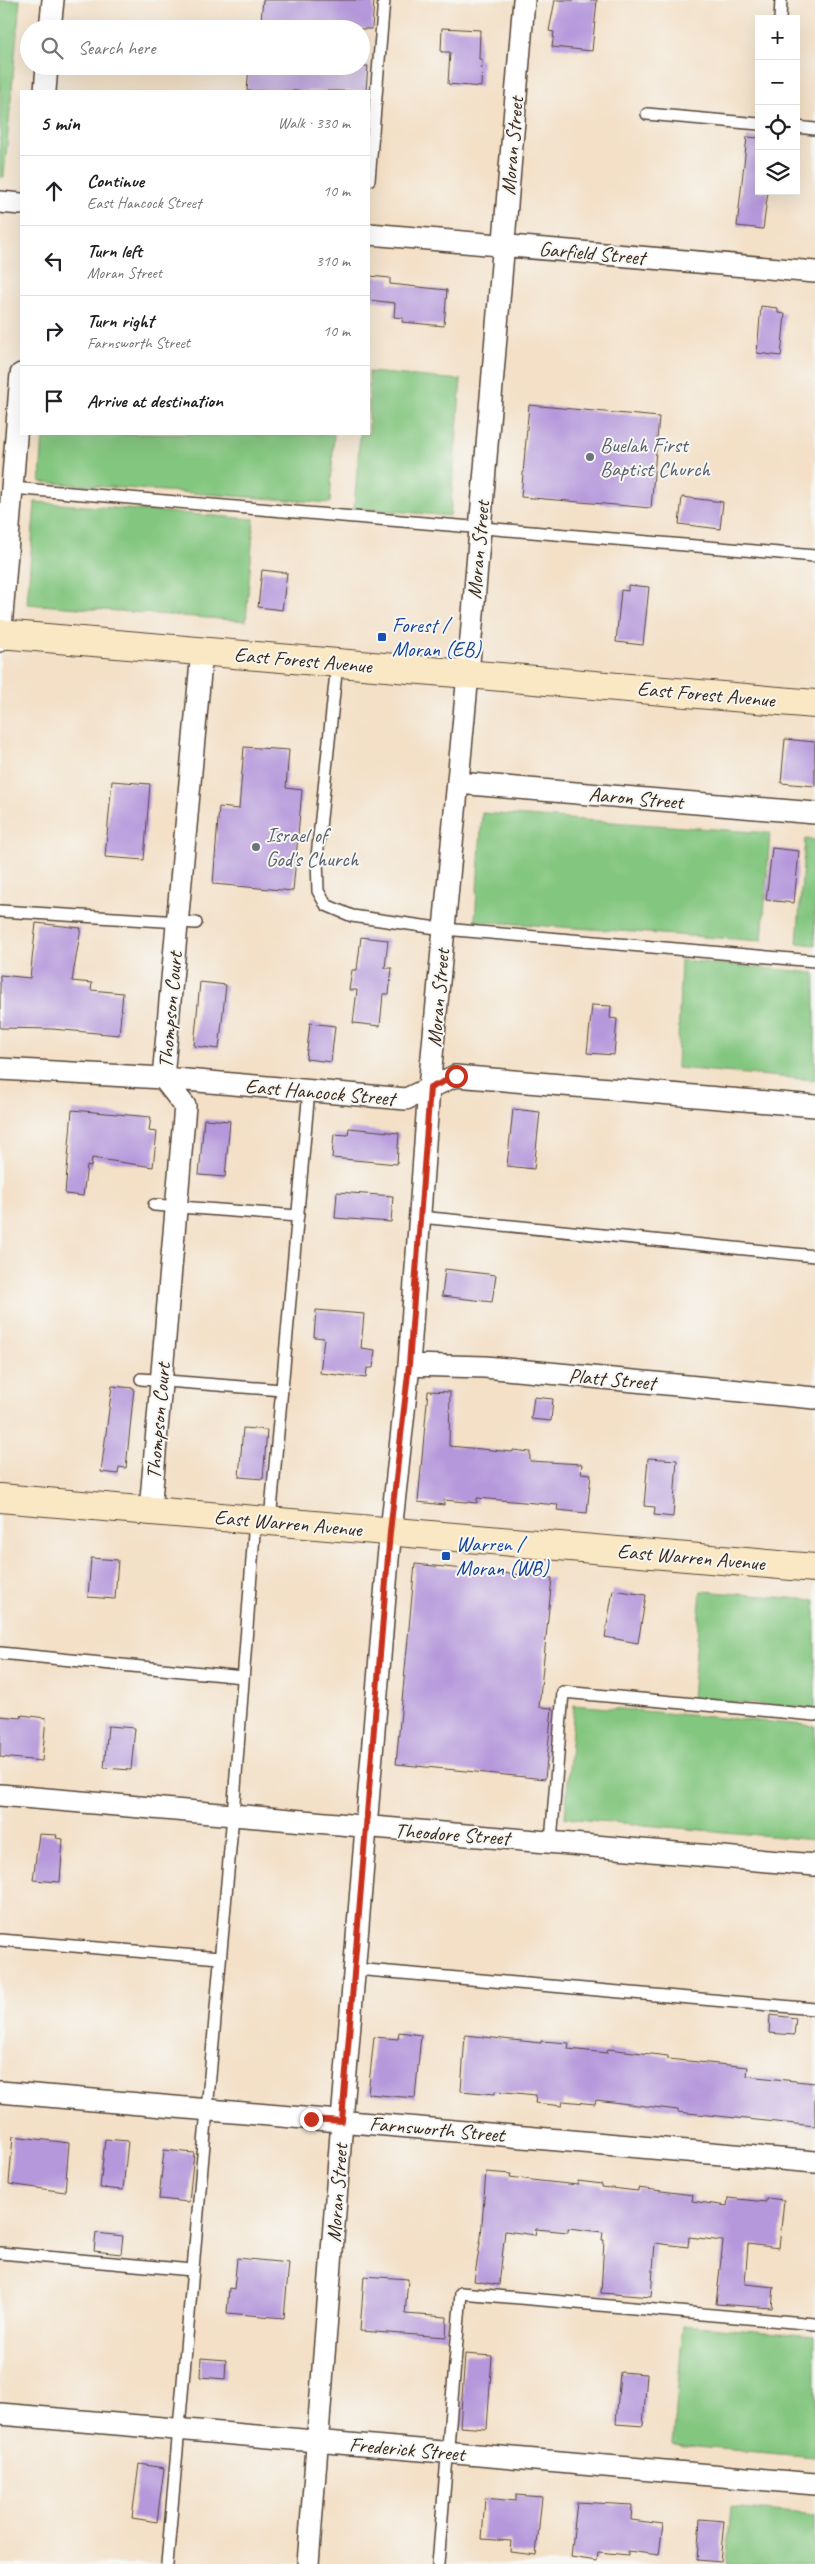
<!DOCTYPE html>
<meta charset="utf-8">
<style>
:root{--surface:#fff;--page:#f6f6f6;--text:#202124;--muted:#757577;--line:#e0e0e0}
body{margin:0;font-family:Caveat,sans-serif;background:var(--page);color:var(--text)}
.controls{position:absolute;right:15px;top:15px;display:grid;overflow:hidden;border-radius:0px;box-shadow:0 5px 20px #0002}
.controls button{width:45px;height:45px;display:grid;place-items:center;padding:0;border:0;border-bottom:1px solid var(--line);background:var(--surface);color:var(--text);font:25px sans-serif}
.stop{position:absolute;width:15px;height:15px;margin:-11px;border:4px solid #c8321e;border-radius:50%;background:#fff}
.stop.end{background:#c8321e;border-color:#fff;box-shadow:0 1px 5px #0008}
.list{margin:0;padding:0;list-style:none}
h2{display:flex;justify-content:space-between;align-items:center;height:65px;margin:0;padding:0 20px;font-size:21px}
h2 small{font-size:16px;font-weight:400;color:var(--muted)}
.list li{display:grid;grid-template-columns:32px 1fr auto;gap:15px;align-items:center;box-sizing:border-box;height:70px;padding:0 20px;border-top:1px solid var(--line)}
.list b{display:block;font-size:19px;white-space:nowrap}
.list p{margin:0;font-size:16px;white-space:nowrap;color:var(--muted)}
.list em{font-size:16px;font-style:normal;color:var(--muted)}
.icon{flex:none;width:28px;height:28px;fill:none;stroke:currentColor;stroke-width:2;stroke-linecap:round;stroke-linejoin:round}
.map{position:relative;flex:none;width:815px;height:2564px;overflow:hidden}
.search{position:absolute;background:var(--surface);box-shadow:0 5px 20px #0002;left:20px;top:20px;width:350px;height:55px;display:flex;align-items:center;gap:12px;box-sizing:border-box;padding:0 18px;border-radius:28px;color:var(--muted);font-size:19px}
.panel{position:absolute;background:var(--surface);box-shadow:0 5px 20px #0002;left:20px;top:90px;width:350px;height:345px;border-radius:0px}
.map>svg:first-child{display:block}
</style>
<div class="map">
<svg width="815" height="2564" viewBox="0 0 815 2564">
<rect width="100%" height="100%" fill="#f6f6f2"/>
<filter id="ink" filterUnits="userSpaceOnUse"><feTurbulence type="fractalNoise" baseFrequency=".02" numOctaves="2"/><feDisplacementMap in="SourceGraphic" scale="10" xChannelSelector="R" yChannelSelector="G"/><feConvolveMatrix kernelMatrix="1 2 1 2 8 2 1 2 1" color-interpolation-filters="sRGB"/></filter>
<filter id="wash" filterUnits="userSpaceOnUse"><feTurbulence type="fractalNoise" baseFrequency=".0096" numOctaves="4" result="noise"/><feDisplacementMap in="SourceGraphic" scale="20" xChannelSelector="R" yChannelSelector="G"/><feGaussianBlur stdDeviation="1.12" result="paint"/><feColorMatrix in="noise" values="0 0 0 0 0 0 0 0 0 0 0 0 0 0 0 0 0 1.4 0 .05"/><feComposite in="paint" operator="in"/></filter>
<g filter="url(#wash)">
<rect width="100%" height="100%" fill="#f3e0c7"/>
<!-- green -->
<path fill="#83c67f" stroke="#5f784e" d="M 0,0 L 20,0 L 4,177 L 0,177 Z
M 369,372 L 461,380 L 450,516 L 354,508 L 360,434 L 369,434 Z
M 43,434 L 334,434 L 330,503 L 40,482 Z
M 35,502 L 254,519 L 246,621 L 27,604 Z
M 482,813 L 770,833 L 762,941 L 475,921 Z
M 805,839 L 815,840 L 815,945 L 797,943 Z
M 681,960 L 815,973 L 815,1080 L 677,1068 Z
M 701,1591 L 815,1600 L 815,1709 L 692,1699 Z
M 574,1705 L 815,1726 L 815,1840 L 565,1818 Z
M 683,2325 L 815,2336 L 815,2457 L 673,2445 Z
M 731,2507 L 815,2515 L 815,2564 L 726,2564 Z"/>
<g id="blocks">
<!-- building -->
<path fill="#b598db" d="M 263,0 L 374,0 L 372,29 L 260,29 Z
M 555,0 L 597,0 L 592,51 L 552,47 L 554,32 L 549,31 Z
M 442,28 L 480,30 L 479,59 L 482,59 L 481,87 L 448,84 L 450,52 L 441,52 Z
M 249,66 L 368,66 L 366,91 L 247,91 Z
M 747,137 L 759,138 L 759,191 L 768,191 L 763,229 L 737,226 Z
M 370,276 L 390,278 L 390,284 L 447,290 L 444,326 L 402,322 L 403,318 L 394,317 L 395,303 L 369,300 Z
M 761,306 L 778,308 L 778,313 L 785,314 L 781,356 L 757,353 Z
M 529,405 L 659,417 L 651,508 L 521,497 Z
M 682,497 L 723,502 L 720,529 L 679,524 Z
M 262,570 L 287,573 L 282,610 L 258,607 Z
M 628,585 L 649,587 L 643,645 L 616,642 L 621,590 L 628,591 Z
M 785,739 L 815,742 L 815,786 L 781,783 Z
M 244,747 L 289,750 L 286,788 L 302,790 L 293,891 L 213,884 L 219,807 L 239,809 Z
M 112,781 L 150,784 L 144,860 L 105,857 Z
M 772,848 L 799,851 L 794,903 L 766,900 Z
M 36,923 L 81,928 L 72,981 L 92,983 L 91,990 L 123,993 L 119,1035 L 52,1029 L 0,1028 L 0,975 L 30,978 Z
M 361,937 L 388,940 L 385,968 L 392,968 L 389,994 L 383,994 L 380,1026 L 353,1023 L 357,990 L 349,990 L 352,970 L 357,970 Z
M 200,982 L 226,985 L 219,1049 L 194,1046 Z
M 592,1005 L 611,1006 L 610,1018 L 617,1019 L 614,1055 L 587,1053 Z
M 310,1023 L 335,1026 L 331,1062 L 306,1059 Z
M 513,1109 L 540,1112 L 534,1169 L 507,1166 Z
M 72,1110 L 151,1117 L 149,1131 L 157,1132 L 153,1167 L 92,1158 L 91,1167 L 87,1166 L 83,1196 L 65,1194 Z
M 204,1119 L 230,1121 L 225,1177 L 199,1175 Z
M 349,1128 L 399,1133 L 397,1164 L 332,1158 L 334,1134 L 348,1135 Z
M 337,1192 L 393,1196 L 391,1222 L 335,1218 Z
M 445,1269 L 496,1275 L 492,1302 L 442,1296 Z
M 316,1310 L 364,1314 L 361,1348 L 375,1350 L 373,1368 L 367,1368 L 366,1378 L 320,1373 L 324,1338 L 314,1337 Z
M 112,1386 L 134,1388 L 126,1468 L 119,1467 L 118,1474 L 101,1472 Z
M 428,1391 L 450,1392 L 449,1446 L 513,1452 L 513,1450 L 530,1452 L 530,1461 L 582,1464 L 581,1473 L 591,1474 L 587,1513 L 557,1510 L 558,1505 L 477,1498 L 477,1503 L 444,1500 L 444,1505 L 418,1502 Z
M 534,1397 L 553,1399 L 551,1421 L 531,1419 Z
M 243,1428 L 267,1430 L 263,1479 L 239,1477 Z
M 648,1458 L 677,1460 L 673,1517 L 654,1515 L 655,1507 L 644,1506 Z
M 91,1558 L 118,1560 L 115,1599 L 88,1597 Z
M 415,1564 L 552,1578 L 539,1707 L 552,1708 L 545,1779 L 396,1764 Z
M 613,1590 L 646,1595 L 638,1643 L 605,1637 Z
M 22,1715 L 46,1718 L 42,1761 L 0,1757 L 0,1716 L 21,1718 Z
M 108,1726 L 135,1728 L 131,1770 L 104,1768 Z
M 39,1834 L 57,1835 L 56,1838 L 63,1839 L 60,1882 L 33,1880 Z
M 770,2015 L 796,2018 L 794,2035 L 769,2033 Z
M 399,2032 L 421,2035 L 415,2098 L 368,2094 L 374,2037 L 398,2039 Z
M 465,2035 L 541,2043 L 541,2041 L 569,2043 L 568,2049 L 607,2053 L 608,2049 L 668,2056 L 668,2059 L 748,2067 L 747,2076 L 815,2083 L 815,2126 L 678,2112 L 678,2110 L 596,2100 L 595,2104 L 563,2101 L 562,2106 L 535,2103 L 536,2095 L 495,2091 L 495,2094 L 461,2091 Z
M 13,2136 L 69,2143 L 65,2192 L 9,2184 Z
M 105,2139 L 128,2141 L 123,2190 L 100,2188 Z
M 164,2150 L 194,2153 L 189,2202 L 159,2199 Z
M 486,2172 L 511,2174 L 510,2177 L 540,2181 L 578,2185 L 578,2181 L 602,2184 L 602,2187 L 638,2191 L 638,2188 L 693,2195 L 692,2201 L 727,2206 L 728,2198 L 766,2202 L 766,2198 L 784,2200 L 779,2248 L 748,2244 L 745,2284 L 774,2287 L 772,2308 L 716,2304 L 723,2241 L 689,2237 L 688,2247 L 655,2243 L 651,2297 L 601,2293 L 604,2240 L 602,2240 L 603,2232 L 568,2228 L 568,2232 L 536,2229 L 535,2235 L 505,2231 L 499,2285 L 474,2281 L 481,2237 Z
M 96,2233 L 123,2236 L 121,2254 L 94,2251 Z
M 237,2258 L 289,2263 L 284,2318 L 227,2313 L 229,2288 L 234,2289 Z
M 364,2276 L 408,2279 L 405,2314 L 447,2317 L 446,2337 L 360,2331 Z
M 465,2354 L 492,2356 L 487,2429 L 460,2427 Z
M 201,2358 L 226,2360 L 225,2379 L 200,2377 Z
M 620,2372 L 647,2374 L 643,2426 L 616,2424 Z
M 139,2464 L 164,2468 L 157,2522 L 132,2518 Z
M 516,2495 L 542,2497 L 536,2555 L 510,2552 L 511,2541 L 482,2539 L 485,2498 L 516,2501 Z
M 577,2502 L 632,2505 L 631,2520 L 663,2524 L 659,2555 L 628,2551 L 628,2555 L 598,2552 L 597,2561 L 571,2557 Z
M 700,2519 L 724,2521 L 720,2562 L 697,2560 Z"/>
</g>
</g>
<g filter="url(#ink)">
<use href="#blocks" fill-opacity="0" stroke="#574537" stroke-width="1"/>
<g fill="none" stroke-linecap="round" stroke-linejoin="round">
<defs>
<path id="lane" d="M 780,19 L 781,0
M 647,114 L 759,124
M 796,127 L 815,129
M 369,180 L 384,0
M 12,488 L 815,556
M 337,663 L 317,857 L 318,891 L 326,905 L 352,916 L 444,929 L 815,961
M 0,911 L 196,923
M 154,1205 L 298,1216
M 420,1217 L 815,1256
M 141,1379 L 282,1390
M 270,1521 L 309,1090
M 0,1653 L 243,1677
M 551,1842 L 563,1692 L 815,1715
M 0,1940 L 220,1958
M 355,1969 L 815,2009
M 0,2253 L 192,2270
M 167,2564 L 233,1815 L 255,1520
M 438,2564 L 461,2293 L 815,2324"/>
<path id="street" d="M 50,29 L 53,0
M 45,91 L 47,66
M 0,202 L 21,204
M 369,234 L 815,272
M 0,641 L 21,374
M 458,783 L 815,813
M 0,1069 L 163,1078 L 406,1099 L 455,1076 L 815,1106
M 409,1365 L 485,1367 L 815,1398
M 150,1511 L 185,1106 L 163,1078 L 202,651
M 0,1795 L 815,1865
M 0,2092 L 815,2162
M 0,2414 L 815,2484
M 308,2564 L 342,2121 L 388,1559 L 409,1365 L 429,1088 L 468,674 L 524,0"/>
<path id="secondary" d="M 0,634 L 815,704
M 0,1498 L 815,1568"/>
</defs>
<!-- lane casing -->
<use href="#lane" stroke="#574537" stroke-width="14"/>
<!-- street casing -->
<use href="#street" stroke="#574537" stroke-width="24"/>
<!-- secondary casing -->
<use href="#secondary" stroke="#574537" stroke-width="30"/>
<!-- lane -->
<use href="#lane" stroke="#fff" stroke-width="11"/>
<!-- street -->
<use href="#street" stroke="#fff" stroke-width="21"/>
<!-- secondary -->
<use href="#secondary" stroke="#fae7c3" stroke-width="28"/>
</g>
</g>
<g fill="none" stroke-linecap="round" stroke-linejoin="round" filter="url(#ink)">
<!-- route -->
<path stroke="#c8321e" stroke-width="6" d="M 311,2119 L 342,2121 L 390,1532 L 409,1365 L 430,1088 L 456,1076"/>
</g>
<!-- markers -->
<g fill="#6b7280" stroke="#f6f6f2" stroke-width="2">
<circle cx="590" cy="457" r="5"/>
<circle cx="256" cy="847" r="5"/>
</g>
<g fill="#1a4fb4" stroke="#f6f6f2" stroke-width="2">
<rect x="377" y="632" width="10" height="10" rx="2.5"/>
<rect x="441" y="1551" width="10" height="10" rx="2.5"/>
</g>
<g text-anchor="middle" stroke-width="4" stroke-linejoin="round" paint-order="stroke">
<!-- street labels -->
<g font-size="21" fill="#3b2a1e" stroke="#f6f6f2">
<text transform="translate(512 146) rotate(-85)" y="7">Moran Street</text>
<text transform="translate(592 253) rotate(5)" y="7">Garfield Street</text>
<text transform="translate(478 550) rotate(-85)" y="7">Moran Street</text>
<text transform="translate(303 660) rotate(5)" y="7">East Forest Avenue</text>
<text transform="translate(706 694) rotate(5)" y="7">East Forest Avenue</text>
<text transform="translate(636 798) rotate(5)" y="7">Aaron Street</text>
<text transform="translate(438 998) rotate(-85)" y="7">Moran Street</text>
<text transform="translate(170 1010) rotate(-85)" y="7">Thompson Court</text>
<text transform="translate(320 1092) rotate(5)" y="7">East Hancock Street</text>
<text transform="translate(612 1379) rotate(5)" y="7">Platt Street</text>
<text transform="translate(158 1421) rotate(-85)" y="7">Thompson Court</text>
<text transform="translate(288 1523) rotate(5)" y="7">East Warren Avenue</text>
<text transform="translate(691 1557) rotate(5)" y="7">East Warren Avenue</text>
<text transform="translate(452 1834) rotate(4)" y="7">Theodore Street</text>
<text transform="translate(437 2129) rotate(5)" y="7">Farnsworth Street</text>
<text transform="translate(337 2193) rotate(-86)" y="7">Moran Street</text>
<text transform="translate(407 2449) rotate(5)" y="7">Frederick Street</text>
</g>
<!-- worship labels -->
<g font-size="21" fill="#5b616d" stroke="#f6f6f2" text-anchor="start">
<text x="600" y="452">Buelah First<tspan x="600" dy="24">Baptist Church</tspan></text>
<text x="266" y="842">Israel of<tspan x="266" dy="24">God's Church</tspan></text>
</g>
<!-- transit labels -->
<g font-size="21" fill="#164399" stroke="#f6f6f2" text-anchor="start">
<text x="392" y="632">Forest /<tspan x="392" dy="24">Moran (EB)</tspan></text>
<text x="456" y="1551">Warren /<tspan x="456" dy="24">Moran (WB)</tspan></text>
</g>
</g>
</svg>
<div class="controls">
<button>+</button>
<button>−</button>
<button><svg class="icon" aria-label="locate" viewBox="0 0 24 24"><circle cx="12" cy="12" r="6"/><path d="M12 2v4M12 18v4M2 12h4M18 12h4"/></svg></button>
<button><svg class="icon" aria-label="layers" viewBox="0 0 24 24"><path d="M12 4l9 5-9 5-9-5zM3 14l9 5 9-5"/></svg></button>
</div>
<div class="stop" style="left:456px;top:1076px"></div>
<div class="stop end" style="left:311px;top:2119px"></div>
<div class="search"><svg class="icon" aria-label="search" viewBox="0 0 24 24"><circle cx="10" cy="10" r="6"/><path d="M15 15l6 6"/></svg>Search here</div>
<section class="panel">
<h2>5 min<small>Walk · 330 m</small></h2>
<ul class="list">
<li><svg class="icon" aria-label="ahead" viewBox="0 0 24 24"><path d="M12 20V5M6 11l6-6 6 6"/></svg><div><b>Continue</b><p>East Hancock Street</p></div><em>10 m</em></li>
<li><svg class="icon" aria-label="left" viewBox="0 0 24 24"><path d="M17 20v-9H6M10 6l-5 5 5 5"/></svg><div><b>Turn left</b><p>Moran Street</p></div><em>310 m</em></li>
<li><svg class="icon" aria-label="right" viewBox="0 0 24 24"><path d="M7 20v-9h11M14 6l5 5-5 5"/></svg><div><b>Turn right</b><p>Farnsworth Street</p></div><em>10 m</em></li>
<li><svg class="icon" aria-label="arrive" viewBox="0 0 24 24"><path d="M6 21V4h12l-3 4 3 4H6"/></svg><div><b>Arrive at destination</b></div></li>
</ul>
</section>
</div>
